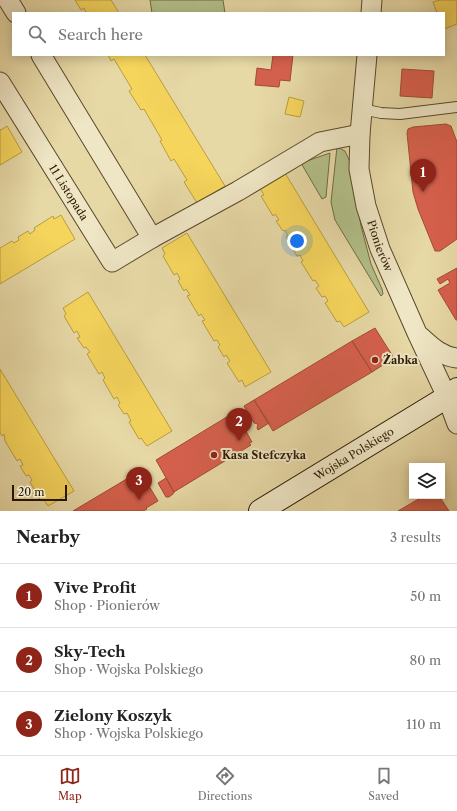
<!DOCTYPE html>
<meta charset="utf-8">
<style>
:root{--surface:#fff;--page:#f6f6f6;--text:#222;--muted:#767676;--line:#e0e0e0;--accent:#8f2418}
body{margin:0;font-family:"Libre Caslon Text",serif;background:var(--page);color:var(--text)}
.controls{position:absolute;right:12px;bottom:12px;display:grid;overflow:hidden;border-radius:0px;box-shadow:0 2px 10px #0003}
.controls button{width:36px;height:36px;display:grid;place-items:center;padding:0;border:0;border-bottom:1px solid var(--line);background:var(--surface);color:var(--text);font:20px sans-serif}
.scale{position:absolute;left:12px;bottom:10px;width:55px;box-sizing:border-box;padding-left:4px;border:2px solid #2a1902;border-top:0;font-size:11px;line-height:14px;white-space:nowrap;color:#2a1902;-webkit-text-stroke:3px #efe6c5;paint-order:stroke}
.you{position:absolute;left:297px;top:241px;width:14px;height:14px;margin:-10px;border:3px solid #fff;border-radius:50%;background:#1a73e8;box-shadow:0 0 0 6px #1a73e833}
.badge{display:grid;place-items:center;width:26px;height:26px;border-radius:50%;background:var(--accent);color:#fff;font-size:13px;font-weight:700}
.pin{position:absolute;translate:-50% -33px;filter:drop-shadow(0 1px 2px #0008)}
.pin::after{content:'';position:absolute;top:21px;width:14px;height:12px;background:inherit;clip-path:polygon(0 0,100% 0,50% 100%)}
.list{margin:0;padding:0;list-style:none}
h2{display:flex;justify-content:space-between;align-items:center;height:52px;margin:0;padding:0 16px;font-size:17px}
h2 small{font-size:13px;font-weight:400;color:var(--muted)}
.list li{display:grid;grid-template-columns:26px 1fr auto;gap:12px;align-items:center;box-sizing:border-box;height:64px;padding:0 16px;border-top:1px solid var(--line)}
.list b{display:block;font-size:15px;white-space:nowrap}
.list p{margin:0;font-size:13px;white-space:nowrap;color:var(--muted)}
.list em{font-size:13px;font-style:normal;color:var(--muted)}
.icon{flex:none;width:22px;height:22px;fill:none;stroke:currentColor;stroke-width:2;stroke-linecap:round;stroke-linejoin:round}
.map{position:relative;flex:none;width:457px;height:511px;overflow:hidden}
.search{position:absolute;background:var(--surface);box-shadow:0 2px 10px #0003;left:12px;right:12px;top:12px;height:44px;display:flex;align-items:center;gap:10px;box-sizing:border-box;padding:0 14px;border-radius:0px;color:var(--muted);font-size:15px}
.sheet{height:244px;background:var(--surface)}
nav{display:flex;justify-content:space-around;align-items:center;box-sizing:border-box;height:56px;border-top:1px solid var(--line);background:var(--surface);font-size:11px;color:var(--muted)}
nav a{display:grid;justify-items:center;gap:2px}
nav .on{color:var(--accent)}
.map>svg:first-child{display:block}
</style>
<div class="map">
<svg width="457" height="511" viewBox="0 0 457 511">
<rect width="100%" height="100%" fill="#e7d9a6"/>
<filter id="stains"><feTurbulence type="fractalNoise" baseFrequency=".005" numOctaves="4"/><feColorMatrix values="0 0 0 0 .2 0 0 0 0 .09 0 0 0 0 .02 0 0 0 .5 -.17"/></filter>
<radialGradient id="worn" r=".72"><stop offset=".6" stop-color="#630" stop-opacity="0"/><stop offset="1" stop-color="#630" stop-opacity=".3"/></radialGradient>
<!-- green -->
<path fill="#b3c089" stroke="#6e6c46" d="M 150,0 L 223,0 L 225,13 L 152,13 Z
M 337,147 L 345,151 L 350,162 L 361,226 L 371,264 L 382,289 L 383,294 L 381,296 L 335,220 L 331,202 Z
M 330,153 L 326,197 L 322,199 L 301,163 Z"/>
<!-- homes -->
<path fill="#f6d55c" stroke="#b99d41" d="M 75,0 L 111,0 L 119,13 L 86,13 L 84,8 L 81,10 Z
M 440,0 L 457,0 L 457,24 L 444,29 L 444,13 L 437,13 L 433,2 Z
M 108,55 L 145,55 L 225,186 L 197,203 L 184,182 L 187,180 L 174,159 L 171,161 L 160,141 L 162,140 L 144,109 L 141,110 L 129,91 L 132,89 L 114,59 L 111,61 Z
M 289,97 L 304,101 L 300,117 L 285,114 Z
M 7,126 L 22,152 L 0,165 L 0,129 L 1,130 Z
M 285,173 L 369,312 L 344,327 L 340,321 L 337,322 L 325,303 L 328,301 L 325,296 L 322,297 L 316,288 L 319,286 L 315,280 L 313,281 L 301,262 L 303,261 L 300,255 L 297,256 L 286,237 L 288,236 L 285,230 L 283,231 L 276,221 L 279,220 L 275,214 L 273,216 L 261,196 L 264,195 L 260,188 Z
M 61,215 L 75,239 L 0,284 L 0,248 L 12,241 L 14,243 L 19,240 L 18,237 L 28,231 L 30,234 L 35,230 L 34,228 L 53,216 L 54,219 Z
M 187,233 L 271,372 L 245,387 L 242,380 L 239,382 L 227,363 L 230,361 L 226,355 L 224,357 L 218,347 L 220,345 L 217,340 L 214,341 L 202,321 L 205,320 L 201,314 L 199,316 L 187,296 L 190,295 L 186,289 L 184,291 L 178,281 L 180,279 L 177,273 L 174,275 L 163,256 L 165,254 L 162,248 Z
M 88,292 L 172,431 L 147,446 L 141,438 L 139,439 L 129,422 L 131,421 L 127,413 L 124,414 L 118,405 L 120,403 L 117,397 L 114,399 L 103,380 L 105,378 L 102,372 L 99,374 L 87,354 L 90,352 L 86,347 L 84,348 L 77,338 L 80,337 L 77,331 L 74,333 L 64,316 L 66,314 L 63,308 Z
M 0,369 L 74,491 L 48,506 L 44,500 L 41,501 L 30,482 L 32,480 L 29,475 L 26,476 L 20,466 L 23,465 L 20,459 L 17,461 L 5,441 L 4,434 L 2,436 L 0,433 Z"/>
<!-- shops -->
<path fill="#d6604d" stroke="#a24b36" d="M 273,55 L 293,55 L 290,81 L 280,80 L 279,87 L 255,85 L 257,68 L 271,70 Z
M 402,69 L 434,71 L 432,98 L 400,96 Z
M 446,124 L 451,126 L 457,142 L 457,239 L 440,251 L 435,251 L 418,209 L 413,192 L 407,133 L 408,129 L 413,127 Z
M 457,268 L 457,320 L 456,320 L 438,290 L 450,283 L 448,279 L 440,284 L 437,279 Z
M 375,328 L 394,358 L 372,372 L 352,341 Z
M 352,341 L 372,372 L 273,431 L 254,400 Z
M 254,400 L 269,423 L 258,430 L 257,428 L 258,424 L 254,423 L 244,406 Z
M 235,412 L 252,442 L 249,443 L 251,445 L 174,492 L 156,460 Z
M 140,471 L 158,501 L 146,508 L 147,509 L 143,511 L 73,511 Z
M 166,478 L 174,492 L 173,494 L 169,497 L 166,497 L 158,483 Z
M 424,496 L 441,499 L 449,511 L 398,511 Z"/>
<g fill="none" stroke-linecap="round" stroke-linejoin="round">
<defs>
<path id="lane" d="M 362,109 L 381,113 L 400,114 L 457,107"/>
<g id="street">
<path d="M 8,0 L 16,13"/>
<path d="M 371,13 L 372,0"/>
<path d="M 41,55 L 152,238 L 238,191 L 320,142 L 360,134"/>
<path id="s1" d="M 367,55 L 360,134 L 359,169 L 366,206 L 380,249 L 417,333 L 447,397 L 457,424"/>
<path id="s2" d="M 0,82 L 112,262 L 152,238"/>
<path d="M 421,337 C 432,347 441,356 457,358"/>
</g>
<g id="secondary">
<path id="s3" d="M 260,511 L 447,397 L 457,389"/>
</g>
</defs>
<!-- lane casing -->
<use href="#lane" stroke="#59492b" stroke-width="12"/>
<!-- street casing -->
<use href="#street" stroke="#59492b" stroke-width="21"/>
<!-- secondary casing -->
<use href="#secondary" stroke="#2a1902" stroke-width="24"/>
<!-- lane -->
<use href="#lane" stroke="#efe6c5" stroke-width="10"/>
<!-- street -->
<use href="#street" stroke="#efe6c5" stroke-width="19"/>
<!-- secondary -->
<use href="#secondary" stroke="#efe6c5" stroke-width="22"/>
</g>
<!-- markers -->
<g fill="#8f2418" stroke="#efe6c5" stroke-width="1.5">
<circle cx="375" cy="360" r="4"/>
<circle cx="214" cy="455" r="4"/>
</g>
<g text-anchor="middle" stroke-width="4" stroke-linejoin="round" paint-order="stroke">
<!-- street labels -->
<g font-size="11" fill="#2a1902" stroke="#efe6c5">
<text dy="4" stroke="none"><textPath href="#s2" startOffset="130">11 Listopada</textPath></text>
<text dy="4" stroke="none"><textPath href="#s1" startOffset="194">Pionierów</textPath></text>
<text dy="4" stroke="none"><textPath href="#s3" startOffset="110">Wojska Polskiego</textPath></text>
</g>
<!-- poi labels -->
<g font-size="11" font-weight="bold" fill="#2a1902" stroke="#efe6c5" text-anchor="start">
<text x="383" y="364">Żabka</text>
<text x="222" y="459">Kasa Stefczyka</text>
</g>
</g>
<rect width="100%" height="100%" filter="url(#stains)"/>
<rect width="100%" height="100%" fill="url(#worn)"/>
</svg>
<div class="controls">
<button><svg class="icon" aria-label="layers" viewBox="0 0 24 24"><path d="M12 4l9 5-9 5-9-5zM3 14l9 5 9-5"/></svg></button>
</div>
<div class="scale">20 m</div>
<div class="you"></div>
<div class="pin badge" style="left:423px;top:192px">1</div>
<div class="pin badge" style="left:239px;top:441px">2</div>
<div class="pin badge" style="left:139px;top:500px">3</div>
<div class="search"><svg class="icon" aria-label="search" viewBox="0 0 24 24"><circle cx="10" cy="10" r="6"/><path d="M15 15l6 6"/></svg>Search here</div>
</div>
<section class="sheet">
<h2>Nearby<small>3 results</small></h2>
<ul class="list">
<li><span class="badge">1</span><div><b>Vive Profit</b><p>Shop · Pionierów</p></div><em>50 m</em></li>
<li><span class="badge">2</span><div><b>Sky-Tech</b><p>Shop · Wojska Polskiego</p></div><em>80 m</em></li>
<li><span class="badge">3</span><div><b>Zielony Koszyk</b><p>Shop · Wojska Polskiego</p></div><em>110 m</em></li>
</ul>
</section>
<nav>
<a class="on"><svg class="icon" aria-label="map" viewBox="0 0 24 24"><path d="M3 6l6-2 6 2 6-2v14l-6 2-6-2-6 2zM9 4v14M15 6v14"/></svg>Map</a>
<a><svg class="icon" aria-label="directions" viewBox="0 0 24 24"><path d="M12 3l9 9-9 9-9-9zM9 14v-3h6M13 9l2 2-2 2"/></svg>Directions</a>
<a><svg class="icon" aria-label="saved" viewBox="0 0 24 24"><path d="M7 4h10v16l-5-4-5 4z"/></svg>Saved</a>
</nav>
